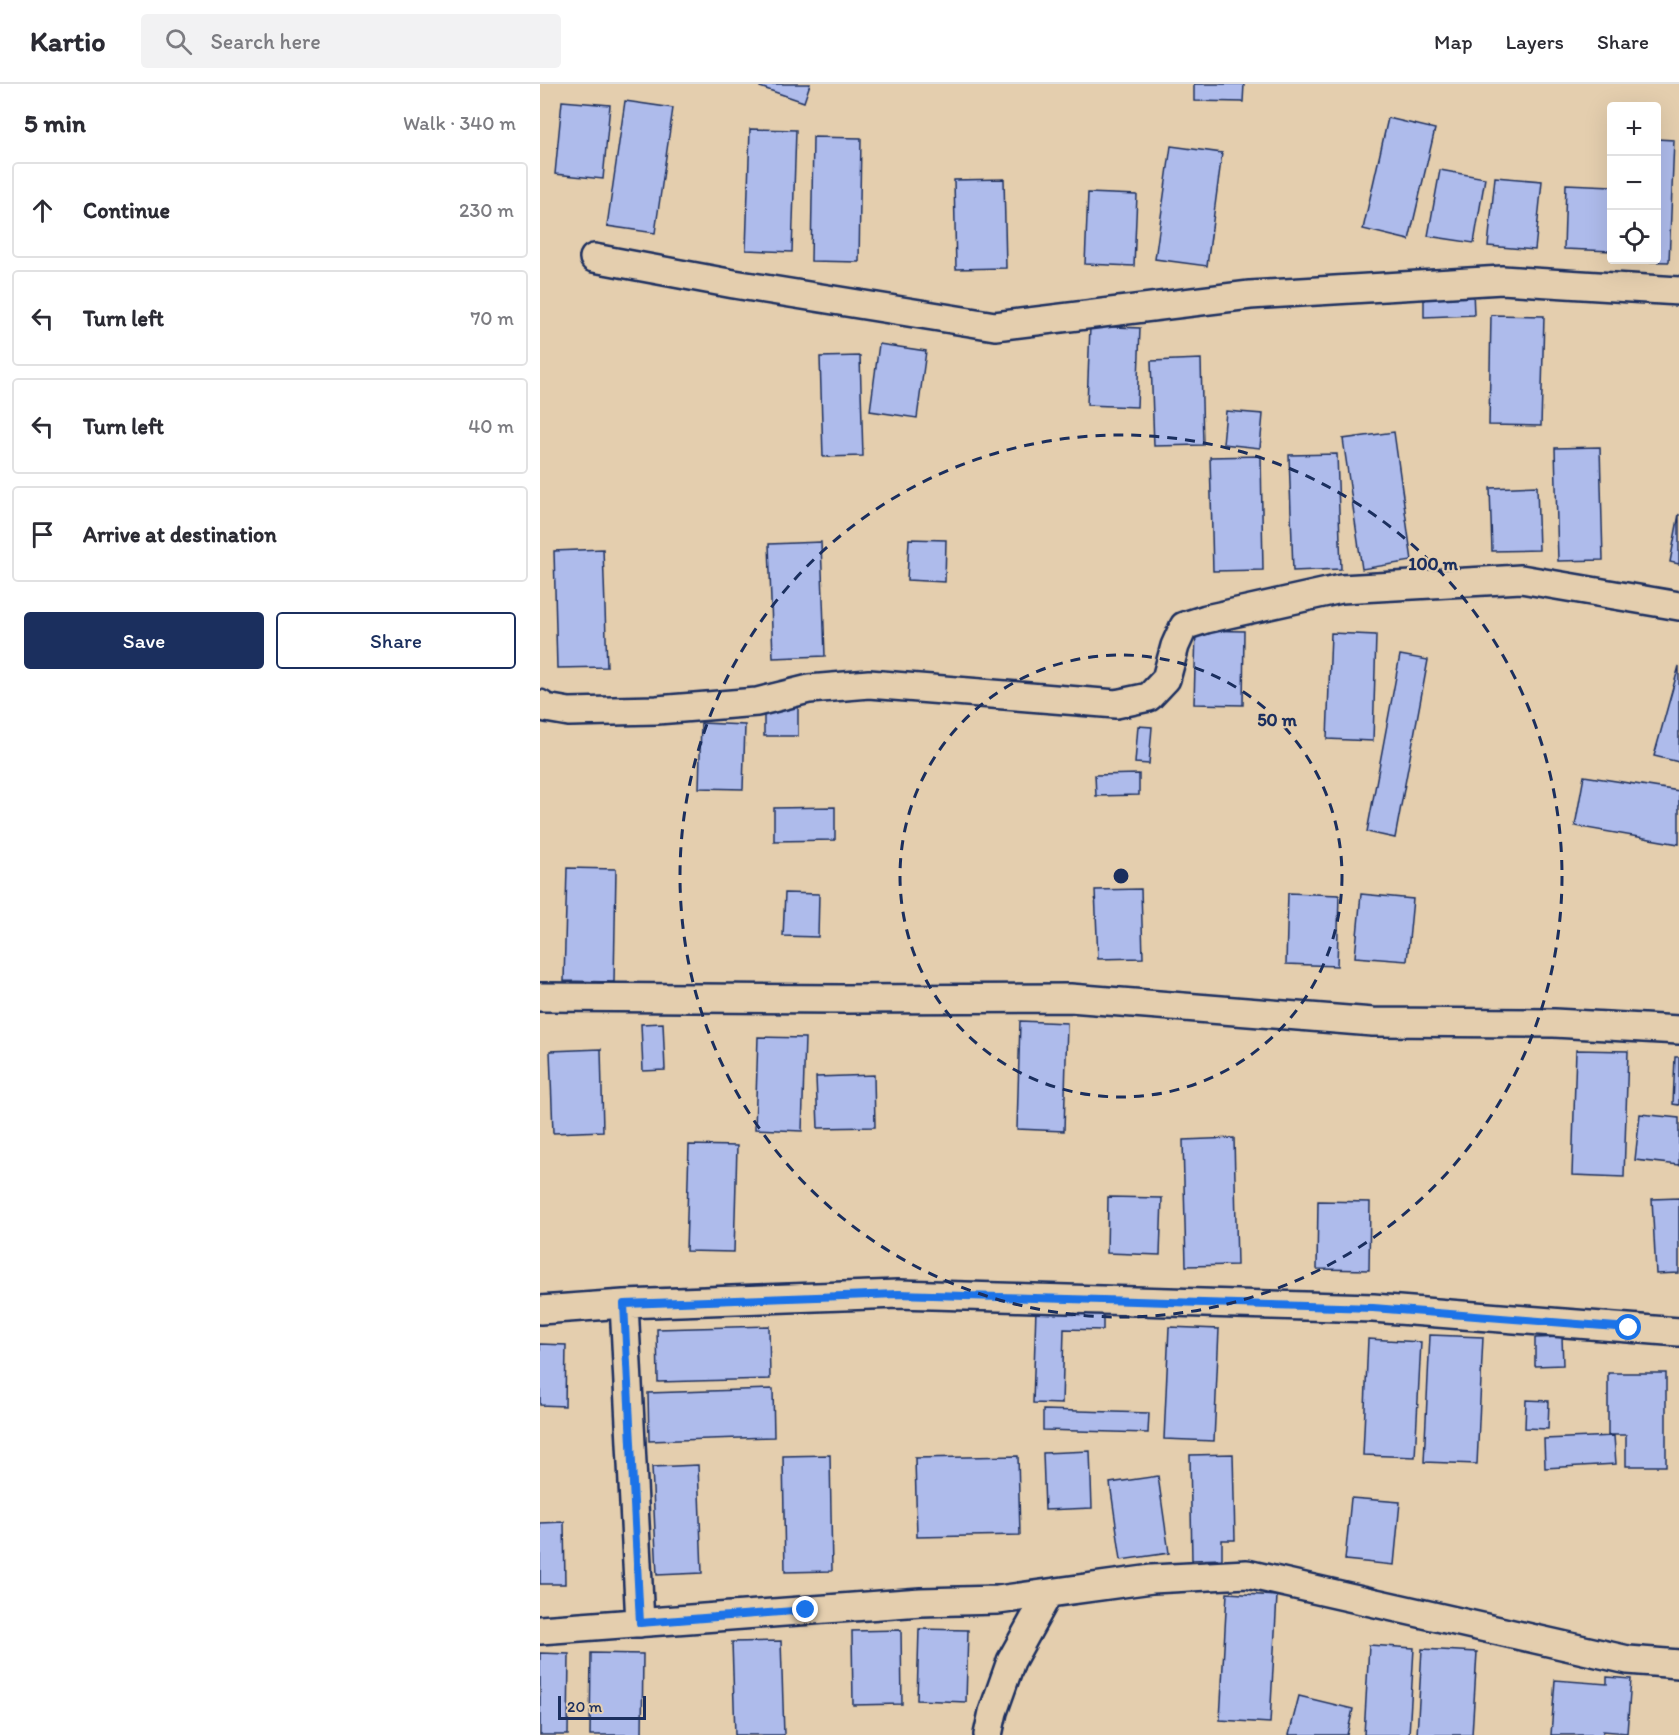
<!DOCTYPE html>
<meta charset="utf-8">
<style>
:root{--surface:#fff;--page:#f2f2f3;--text:#2b2b33;--muted:#7c7c81;--line:#e1e1e2;--accent:#1b2f5e}
body{margin:0;font-family:Itim,sans-serif;background:var(--page);color:var(--text)}
.controls{position:absolute;right:18px;top:18px;display:grid;overflow:hidden;border-radius:6px;box-shadow:0 6px 24px #0002}
.controls button{width:54px;height:54px;display:grid;place-items:center;padding:0;border:0;border-bottom:2px solid var(--line);background:var(--surface);color:var(--text);font:30px sans-serif}
.scale{position:absolute;left:18px;bottom:15px;width:88px;box-sizing:border-box;padding-left:6px;border:3px solid #1b2f5e;border-top:0;font-size:16px;line-height:21px;white-space:nowrap;color:#1b2f5e;-webkit-text-stroke:4px #e4ceae;paint-order:stroke}
.stop{position:absolute;width:18px;height:18px;margin:-14px;border:4px solid #1a73e8;border-radius:50%;background:#fff}
.stop.end{background:#1a73e8;border-color:#fff;box-shadow:0 2px 6px #0008}
.list{margin:0;padding:0;list-style:none}
h2{display:flex;justify-content:space-between;align-items:center;height:78px;margin:0;padding:0 24px;font-size:26px}
h2 small{font-size:20px;font-weight:400;color:var(--muted)}
.list li{display:grid;grid-template-columns:39px 1fr auto;gap:18px;align-items:center;box-sizing:border-box;height:96px;margin:0 12px 12px;padding:0 12px;border:2px solid var(--line);border-radius:6px}
.list b{display:block;font-size:22px;white-space:nowrap}
.list em{font-size:20px;font-style:normal;color:var(--muted)}
.actions{display:flex;gap:12px;padding:18px 24px}
.actions a{flex:1;padding:14px 0;border:2px solid var(--accent);border-radius:6px;text-align:center;font-size:21px;color:var(--accent)}
.actions .main{background:var(--accent);color:#fff}
.icon{flex:none;width:33px;height:33px;fill:none;stroke:currentColor;stroke-width:2;stroke-linecap:round;stroke-linejoin:round}
.map{position:relative;flex:none;width:1139px;height:1651px;overflow:hidden}
header{display:flex;align-items:center;gap:36px;box-sizing:border-box;height:84px;padding:0 30px;background:var(--surface);border-bottom:2px solid var(--line)}
header strong{font-size:28px}
nav{display:flex;gap:33px;margin-inline-start:auto;font-size:21px}
.search{width:420px;height:54px;background:var(--page);display:flex;align-items:center;gap:15px;box-sizing:border-box;padding:0 21px;border-radius:6px;color:var(--muted);font-size:22px}
main{display:flex}
aside{flex:1;background:var(--surface)}
.map>svg:first-child{display:block}
</style>
<header>
<strong>Kartio</strong>
<div class="search"><svg class="icon" aria-label="search" viewBox="0 0 24 24"><circle cx="10" cy="10" r="6"/><path d="M15 15l6 6"/></svg>Search here</div>
<nav><a>Map</a><a>Layers</a><a>Share</a></nav>
</header>
<main>
<aside>
<h2>5 min<small>Walk · 340 m</small></h2>
<ul class="list">
<li><svg class="icon" aria-label="ahead" viewBox="0 0 24 24"><path d="M12 20V5M6 11l6-6 6 6"/></svg><div><b>Continue</b></div><em>230 m</em></li>
<li><svg class="icon" aria-label="left" viewBox="0 0 24 24"><path d="M17 20v-9H6M10 6l-5 5 5 5"/></svg><div><b>Turn left</b></div><em>70 m</em></li>
<li><svg class="icon" aria-label="left" viewBox="0 0 24 24"><path d="M17 20v-9H6M10 6l-5 5 5 5"/></svg><div><b>Turn left</b></div><em>40 m</em></li>
<li><svg class="icon" aria-label="arrive" viewBox="0 0 24 24"><path d="M6 21V4h12l-3 4 3 4H6"/></svg><div><b>Arrive at destination</b></div></li>
</ul>
<div class="actions"><a class="main">Save</a><a>Share</a></div>
</aside>
<div class="map">
<svg width="1139" height="1651" viewBox="0 0 1139 1651">
<rect width="100%" height="100%" fill="#e4ceae"/>
<filter id="ink" filterUnits="userSpaceOnUse"><feTurbulence type="fractalNoise" baseFrequency=".0167" numOctaves="2"/><feDisplacementMap in="SourceGraphic" scale="12" xChannelSelector="R" yChannelSelector="G"/><feConvolveMatrix kernelMatrix="1 2 1 2 8 2 1 2 1" color-interpolation-filters="sRGB"/></filter>
<g filter="url(#ink)">
<!-- building -->
<path fill="#aebbeb" stroke="#1b2f5e" stroke-width="1.5" d="M 221,0 L 270,0 L 264,18 L 220,3 Z
M 654,0 L 704,0 L 703,18 L 654,17 Z
M 22,17 L 70,21 L 63,95 L 15,90 Z
M 85,17 L 133,24 L 115,149 L 67,142 Z
M 848,34 L 895,45 L 869,156 L 823,145 Z
M 210,45 L 256,46 L 252,168 L 206,166 Z
M 273,53 L 321,54 L 319,178 L 271,177 Z
M 1116,55 L 1134,56 L 1129,178 L 1080,177 L 1116,176 Z
M 631,62 L 682,69 L 667,182 L 615,175 Z
M 900,86 L 945,94 L 934,159 L 888,152 Z
M 955,93 L 1002,97 L 995,166 L 948,162 Z
M 464,95 L 466,184 L 416,185 L 414,96 Z
M 1026,100 L 1072,102 L 1072,167 L 1024,165 Z
M 548,109 L 597,111 L 594,182 L 545,180 Z
M 933,206 L 934,231 L 884,233 L 884,207 Z
M 951,231 L 1004,232 L 1001,342 L 949,341 Z
M 550,242 L 600,244 L 597,323 L 547,321 Z
M 339,260 L 386,267 L 377,334 L 330,327 Z
M 320,272 L 323,372 L 283,373 L 280,273 Z
M 661,275 L 663,361 L 614,362 L 611,277 Z
M 686,327 L 723,330 L 720,364 L 683,360 Z
M 854,348 L 872,477 L 822,485 L 803,355 Z
M 1060,363 L 1063,476 L 1018,477 L 1015,364 Z
M 797,370 L 801,485 L 753,487 L 749,371 Z
M 721,372 L 723,486 L 673,487 L 670,373 Z
M 997,402 L 999,466 L 952,467 L 950,404 Z
M 1139,430 L 1139,480 L 1130,478 Z
M 369,455 L 406,456 L 405,498 L 367,496 Z
M 281,458 L 285,572 L 233,574 L 229,460 Z
M 63,465 L 67,583 L 17,584 L 14,467 Z
M 656,546 L 704,547 L 703,621 L 654,620 Z
M 791,549 L 836,551 L 833,657 L 787,655 Z
M 860,571 L 888,576 L 855,754 L 827,748 Z
M 1139,582 L 1139,678 L 1114,672 Z
M 224,623 L 258,623 L 258,652 L 224,652 Z
M 161,639 L 205,641 L 203,705 L 159,704 Z
M 598,642 L 612,643 L 609,680 L 595,679 Z
M 599,690 L 599,711 L 556,712 L 555,691 Z
M 1044,692 L 1139,707 L 1139,760 L 1035,742 Z
M 295,723 L 295,756 L 234,757 L 234,724 Z
M 27,784 L 76,785 L 74,898 L 24,897 Z
M 601,805 L 603,874 L 558,875 L 555,806 Z
M 245,809 L 279,810 L 278,853 L 243,852 Z
M 748,809 L 799,811 L 797,882 L 746,880 Z
M 821,810 L 873,815 L 867,877 L 815,873 Z
M 480,937 L 527,939 L 524,1047 L 477,1045 Z
M 123,939 L 125,986 L 103,987 L 101,940 Z
M 218,953 L 265,954 L 262,1047 L 215,1045 Z
M 61,965 L 63,1047 L 13,1049 L 10,967 Z
M 1036,966 L 1088,967 L 1084,1093 L 1032,1091 Z
M 1135,973 L 1139,973 L 1139,1021 L 1133,1020 Z
M 334,991 L 335,1043 L 278,1044 L 276,993 Z
M 1100,1030 L 1139,1034 L 1139,1081 L 1095,1076 Z
M 694,1054 L 697,1181 L 646,1182 L 643,1056 Z
M 149,1061 L 197,1062 L 194,1168 L 146,1167 Z
M 568,1113 L 622,1114 L 620,1171 L 567,1169 Z
M 1139,1114 L 1139,1189 L 1116,1190 L 1112,1115 Z
M 778,1117 L 830,1118 L 829,1186 L 777,1185 Z
M 496,1224 L 563,1226 L 563,1246 L 524,1245 L 522,1320 L 493,1319 Z
M 229,1242 L 230,1295 L 118,1298 L 117,1245 Z
M 629,1243 L 679,1245 L 674,1357 L 624,1355 Z
M 890,1251 L 943,1253 L 937,1380 L 884,1378 Z
M 1022,1253 L 1023,1281 L 995,1282 L 995,1254 Z
M 828,1255 L 881,1258 L 875,1373 L 823,1371 Z
M 0,1260 L 26,1261 L 25,1322 L 0,1321 Z
M 1068,1289 L 1126,1289 L 1126,1382 L 1086,1382 L 1086,1351 L 1068,1351 Z
M 233,1305 L 234,1353 L 109,1357 L 108,1309 Z
M 986,1316 L 1009,1317 L 1008,1345 L 985,1344 Z
M 503,1326 L 609,1329 L 608,1349 L 503,1346 Z
M 1074,1352 L 1076,1380 L 1005,1384 L 1004,1355 Z
M 550,1367 L 552,1424 L 505,1426 L 503,1369 Z
M 693,1370 L 695,1456 L 682,1456 L 682,1475 L 652,1476 L 650,1371 Z
M 290,1371 L 292,1487 L 245,1488 L 243,1372 Z
M 478,1372 L 480,1451 L 377,1453 L 375,1374 Z
M 158,1381 L 162,1489 L 117,1491 L 112,1383 Z
M 618,1392 L 629,1469 L 581,1476 L 570,1399 Z
M 811,1414 L 860,1418 L 854,1481 L 805,1476 Z
M 24,1438 L 25,1500 L 0,1500 L 0,1439 Z
M 687,1509 L 737,1512 L 730,1639 L 680,1636 Z
M 379,1545 L 428,1546 L 426,1618 L 377,1616 Z
M 361,1546 L 362,1620 L 313,1621 L 312,1547 Z
M 241,1557 L 244,1651 L 195,1651 L 192,1558 Z
M 829,1561 L 874,1564 L 869,1651 L 824,1651 Z
M 882,1565 L 937,1568 L 932,1651 L 877,1651 Z
M 0,1569 L 29,1570 L 28,1651 L 0,1651 Z
M 51,1569 L 103,1570 L 102,1651 L 50,1651 Z
M 1067,1593 L 1091,1595 L 1087,1649 L 1063,1647 L 1063,1651 L 1011,1651 L 1015,1596 L 1067,1600 Z
M 759,1612 L 813,1625 L 807,1651 L 749,1651 Z"/>
<g fill="none" stroke-linecap="round" stroke-linejoin="round">
<defs>
<path id="minor" d="M 54,174 L 194,200 L 455,242 L 710,211 L 962,196 L 1139,207
M 0,620 L 6,624 L 29,628 L 117,626 L 217,618 L 269,605 L 329,600 L 576,620 L 609,613 L 626,595 L 635,562 L 644,542 L 666,535 L 801,505 L 981,495 L 1139,522
M 0,913 L 303,915 L 530,914 L 833,938 L 1014,939 L 1139,946
M 84,1220 L 100,1539
M 0,1226 L 84,1220 L 358,1210 L 833,1224 L 1139,1248
M 0,1546 L 381,1518 L 458,1516 L 612,1495 L 707,1490 L 1088,1576 L 1139,1580
M 448,1651 L 453,1628 L 471,1577 L 508,1510"/>
</defs>
<!-- minor casing -->
<use href="#minor" stroke="#1b2f5e" stroke-width="32"/>
<!-- minor -->
<use href="#minor" stroke="#e4ceae" stroke-width="27"/>
</g>
</g>
<g fill="none" stroke-linecap="round" stroke-linejoin="round" filter="url(#ink)">
<!-- route -->
<path stroke="#1a73e8" stroke-width="8" d="M 266,1526 L 100,1539 L 84,1220 L 358,1210 L 833,1224 L 1089,1244"/>
</g>
<!-- distance rings -->
<g fill="none" stroke="#1b2f5e" stroke-width="3" stroke-dasharray="10 8">
<circle cx="581" cy="792" r="221"/>
<circle cx="581" cy="792" r="441"/>
</g>
<circle cx="581" cy="792" r="9" fill="#1b2f5e" stroke="#e4ceae" stroke-width="3"/>
<g font-size="18" text-anchor="middle" font-weight="bold" fill="#1b2f5e" stroke="#e4ceae" stroke-width="4.5" stroke-linejoin="round" paint-order="stroke">
<text x="893" y="486">100 m</text>
<text x="737" y="642">50 m</text>
</g>
</svg>
<div class="controls">
<button>+</button>
<button>−</button>
<button><svg class="icon" aria-label="locate" viewBox="0 0 24 24"><circle cx="12" cy="12" r="6"/><path d="M12 2v4M12 18v4M2 12h4M18 12h4"/></svg></button>
</div>
<div class="scale">20 m</div>
<div class="stop" style="left:1089px;top:1244px"></div>
<div class="stop end" style="left:266px;top:1526px"></div>
</div>
</main>
